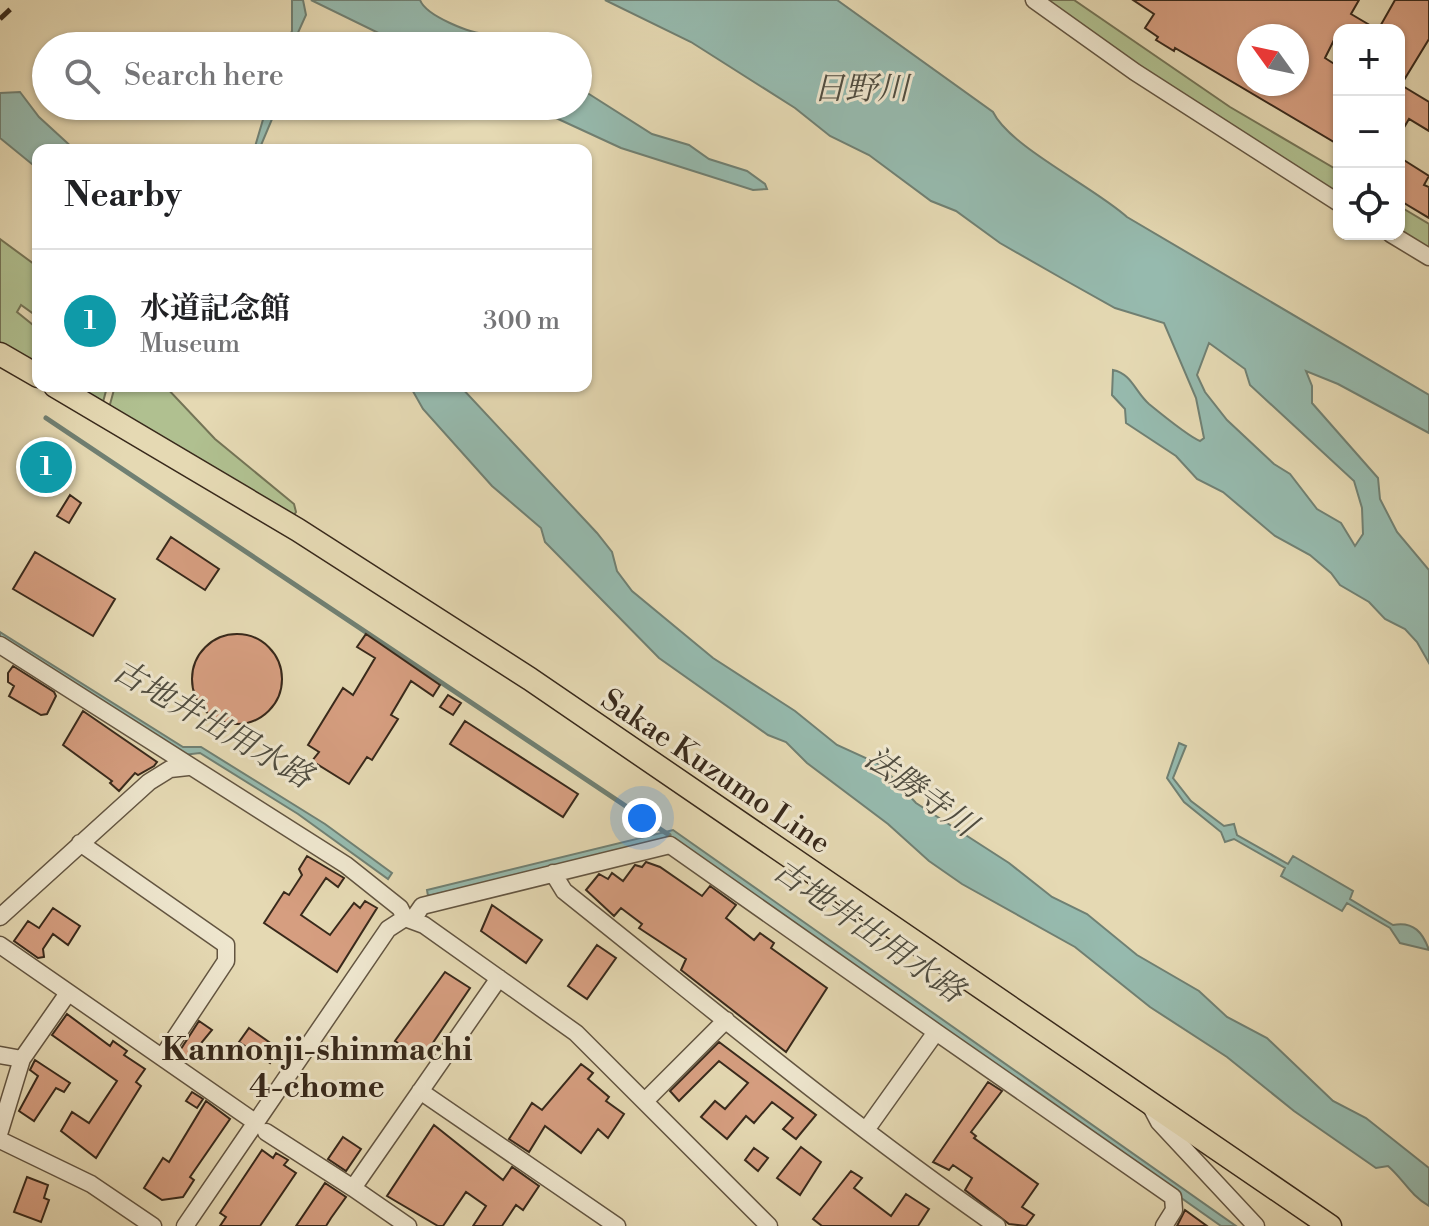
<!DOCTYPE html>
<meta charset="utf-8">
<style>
:root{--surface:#fff;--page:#f2f2f2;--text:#202124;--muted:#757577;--line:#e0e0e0;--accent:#2563eb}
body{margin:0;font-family:"Libre Bodoni","Noto Serif JP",serif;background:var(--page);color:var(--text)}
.controls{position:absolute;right:24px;top:24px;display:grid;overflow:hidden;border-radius:16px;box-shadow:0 2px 6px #0004}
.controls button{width:72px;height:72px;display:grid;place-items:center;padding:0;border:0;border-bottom:2px solid var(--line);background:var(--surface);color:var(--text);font:40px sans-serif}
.compass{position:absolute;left:1237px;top:24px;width:72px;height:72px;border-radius:50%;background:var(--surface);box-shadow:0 2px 6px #0004;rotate:303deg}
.you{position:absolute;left:642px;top:818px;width:28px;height:28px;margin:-20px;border:6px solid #fff;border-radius:50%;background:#1a73e8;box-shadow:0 0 0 12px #1a73e833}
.badge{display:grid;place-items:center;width:52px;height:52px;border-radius:50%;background:var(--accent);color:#fff;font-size:26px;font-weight:700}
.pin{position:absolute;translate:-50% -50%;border:4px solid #fff;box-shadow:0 2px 8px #0006}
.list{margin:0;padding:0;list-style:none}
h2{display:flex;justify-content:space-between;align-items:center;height:104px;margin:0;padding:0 32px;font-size:34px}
h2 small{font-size:26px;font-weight:400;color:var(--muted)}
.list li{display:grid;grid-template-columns:52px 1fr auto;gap:24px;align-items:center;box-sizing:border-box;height:144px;padding:0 32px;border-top:2px solid var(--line)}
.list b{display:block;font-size:30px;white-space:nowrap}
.list p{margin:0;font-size:26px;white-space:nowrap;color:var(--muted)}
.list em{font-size:26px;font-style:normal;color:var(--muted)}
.icon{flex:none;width:44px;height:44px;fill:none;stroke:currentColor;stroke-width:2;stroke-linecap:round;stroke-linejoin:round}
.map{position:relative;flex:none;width:1429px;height:1226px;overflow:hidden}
.search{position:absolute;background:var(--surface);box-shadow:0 2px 6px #0004;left:32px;top:32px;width:560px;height:88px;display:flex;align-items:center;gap:20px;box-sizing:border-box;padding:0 28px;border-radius:44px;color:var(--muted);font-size:30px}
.panel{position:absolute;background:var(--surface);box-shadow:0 2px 6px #0004;left:32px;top:144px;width:560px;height:248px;border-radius:16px}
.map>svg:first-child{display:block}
</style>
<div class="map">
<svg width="1429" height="1226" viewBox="0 0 1429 1226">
<rect width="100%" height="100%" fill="#e5d9b3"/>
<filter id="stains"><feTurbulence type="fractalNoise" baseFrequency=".0025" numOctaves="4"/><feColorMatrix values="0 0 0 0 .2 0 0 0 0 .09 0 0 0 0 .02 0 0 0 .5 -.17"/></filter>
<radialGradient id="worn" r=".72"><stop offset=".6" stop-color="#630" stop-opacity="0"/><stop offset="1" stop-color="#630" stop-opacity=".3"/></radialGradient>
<!-- green -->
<path fill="#b0c090" stroke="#747456" stroke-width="2" d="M 1041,0 L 1074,0 L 1230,107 L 1339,171 L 1339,196 L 1211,117 Z
M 1399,206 L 1429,224 L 1429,253 L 1399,234 Z
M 0,239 L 38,267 L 38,317 L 21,305 L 17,312 L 38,329 L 38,368 L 0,346 Z
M 67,386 L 107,386 L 107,387 L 103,402 Z
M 115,386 L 165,386 L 215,439 L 294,504 L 296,512 L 294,515 L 109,408 Z"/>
<!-- water -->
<path fill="#96baae" stroke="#708073" stroke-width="2" fill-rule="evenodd" d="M 292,0 L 303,0 L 306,15 L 292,46 L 285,46 L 292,31 Z
M 311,0 L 420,0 C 426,16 471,34 488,34 L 499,46 L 405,46 Z
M 605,0 L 837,0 L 993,112 C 1010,147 1094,187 1127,217 L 1429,395 L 1429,433 L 1338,384 L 1306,371 L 1312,386 L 1312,403 L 1378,478 L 1380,499 L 1397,532 L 1429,570 L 1429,663 L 1417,642 L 1405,629 L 1385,619 L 1369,602 L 1340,585 L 1331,573 L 1310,555 L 1275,536 L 1223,492 L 1197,479 L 1176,456 L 1126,423 L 1125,409 L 1112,395 L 1113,370 C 1132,374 1135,392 1149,404 C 1160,413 1190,437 1200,441 L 1204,438 L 1196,398 L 1164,323 L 1115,308 L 1063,279 L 1000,243 L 956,211 L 931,201 L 869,155 L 830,136 L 795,108 L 691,42 ZM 1209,343 L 1245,369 L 1250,385 L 1354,481 L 1362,508 L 1363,534 L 1355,546 L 1341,523 L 1317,509 L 1290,474 L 1274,464 L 1227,420 L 1205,392 L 1197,375 Z
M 578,87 L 652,134 L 689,145 L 709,159 L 747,171 L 765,184 L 767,189 L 753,190 L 621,148 L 530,106 L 578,106 Z
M 20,92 L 39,117 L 75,150 L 38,150 L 38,169 L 0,138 L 0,93 Z
M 267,106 L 276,106 L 275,112 L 259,150 L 254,150 Z
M 410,386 L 460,386 L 597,533 L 612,552 L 617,571 L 632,591 L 713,658 L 795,711 L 837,745 L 881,765 L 916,803 L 1009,863 L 1052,897 L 1087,914 L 1137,955 L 1199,991 L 1227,1017 L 1267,1038 L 1333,1101 L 1366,1118 L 1429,1168 L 1429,1206 C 1409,1194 1405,1181 1388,1166 L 1376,1168 L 1294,1111 L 1227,1057 L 1150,1007 L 1075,947 L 962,884 L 929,861 L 888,824 L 807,763 L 786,742 L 768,735 L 659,658 L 545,542 L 541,528 L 492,486 L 423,409 Z
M 0,632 L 183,747 L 201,747 L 325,824 L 392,873 L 388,879 L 298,814 L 200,753 L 183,755 L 0,639 Z
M 1179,743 L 1186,746 L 1173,778 L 1191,801 L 1224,826 L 1234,824 L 1237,835 L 1288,864 L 1293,856 L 1353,891 L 1350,899 L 1393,925 C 1414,921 1423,933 1429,950 L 1400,943 L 1390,928 L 1347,903 L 1342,911 L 1281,876 L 1285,868 L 1234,839 L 1225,842 L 1221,832 L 1184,802 L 1167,778 Z
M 673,830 L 1236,1226 L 1221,1226 L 673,839 L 428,896 L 427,890 Z"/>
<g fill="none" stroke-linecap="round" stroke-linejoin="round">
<!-- stream -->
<path stroke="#708073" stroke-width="5" d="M 46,418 L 669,835"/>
</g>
<!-- building -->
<path fill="#d69e80" stroke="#38291b" stroke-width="2" fill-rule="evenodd" d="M 1133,0 L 1359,0 L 1351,14 L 1378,30 L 1339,30 L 1325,58 L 1339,67 L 1339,145 L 1175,48 L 1174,51 L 1156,40 L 1158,37 L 1145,28 L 1154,14 ZM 1249,36 L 1297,36 L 1297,84 L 1249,84 Z
M 1395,0 L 1429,0 L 1429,39 L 1401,85 L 1429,102 L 1429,131 L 1409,119 L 1399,136 L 1399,30 L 1378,30 Z
M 1399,157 L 1429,176 L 1424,185 L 1429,187 L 1429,218 L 1399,200 Z
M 47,442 L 63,453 L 55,466 L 67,476 L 59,489 L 30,470 Z
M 70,495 L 81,503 L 69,523 L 57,516 Z
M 171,537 L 219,569 L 205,590 L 157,559 Z
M 35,552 L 115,599 L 93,636 L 13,589 Z
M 366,634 L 440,685 L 433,696 L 411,681 L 391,715 L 398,719 L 372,760 L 367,757 L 349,784 L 312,761 L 319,752 L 308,745 L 343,688 L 353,695 L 375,658 L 357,647 Z
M192 679a45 45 0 1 1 90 0a45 45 0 1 1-90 0Z
M 13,666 L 54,692 L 56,696 L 47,714 L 41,715 L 9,696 L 14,686 L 8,682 L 8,673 Z
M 448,695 L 461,703 L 453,715 L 440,707 Z
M 83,711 L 157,762 L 154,766 L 138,775 L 135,773 L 119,791 L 110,783 L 112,781 L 63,745 Z
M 465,721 L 578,794 L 563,817 L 450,744 Z
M 307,856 L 344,878 L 338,887 L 326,878 L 301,915 L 330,935 L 354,903 L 360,908 L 365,901 L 377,908 L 337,972 L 264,923 L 284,892 L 289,895 L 302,875 L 299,869 Z
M 646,862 L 660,867 L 702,896 L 710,886 L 736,905 L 726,918 L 754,940 L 760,933 L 774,943 L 771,948 L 827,988 L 786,1052 L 681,970 L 686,959 L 639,928 L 642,924 L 621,908 L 614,916 L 586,890 L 599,874 L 608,879 L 612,873 L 623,881 L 635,865 L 642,867 Z
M 492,905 L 542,940 L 526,963 L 481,931 Z
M 53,908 L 80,926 L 68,945 L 53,934 L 43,949 L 44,957 L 38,958 L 14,941 L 28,921 L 39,928 Z
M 597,945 L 616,958 L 587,999 L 568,986 Z
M 445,972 L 470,988 L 422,1059 L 395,1041 Z
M 67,1014 L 110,1046 L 113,1041 L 127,1051 L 124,1055 L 145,1069 L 136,1082 L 141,1086 L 96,1158 L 61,1131 L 72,1112 L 89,1123 L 117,1081 L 52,1035 Z
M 199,1021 L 212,1030 L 189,1058 L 179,1052 Z
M 249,1028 L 279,1049 L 270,1063 L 239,1042 Z
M 719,1042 L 816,1115 L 796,1139 L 783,1129 L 793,1118 L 772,1102 L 754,1123 L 746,1116 L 727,1139 L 701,1117 L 715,1101 L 725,1109 L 748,1083 L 719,1061 L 679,1101 L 670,1091 Z
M 35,1060 L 70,1083 L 64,1092 L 56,1088 L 34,1121 L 19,1111 L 38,1076 L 30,1070 Z
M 581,1064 L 593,1073 L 588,1079 L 609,1097 L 606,1101 L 624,1114 L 608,1138 L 598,1129 L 581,1153 L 545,1126 L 529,1152 L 509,1139 L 532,1103 L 542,1110 Z
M 988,1082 L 1002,1091 L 971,1132 L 976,1136 L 974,1138 L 1038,1184 L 1022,1207 L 1034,1215 L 1026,1226 L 1009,1224 L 965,1190 L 972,1178 L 953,1165 L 949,1170 L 933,1162 Z
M 192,1092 L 203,1099 L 197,1108 L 186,1101 Z
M 206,1101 L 230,1119 L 190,1177 L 194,1180 L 183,1197 L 162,1200 L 144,1188 L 163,1158 L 169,1162 Z
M 434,1125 L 503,1180 L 512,1167 L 539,1186 L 523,1210 L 516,1205 L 502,1226 L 473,1226 L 486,1206 L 466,1192 L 443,1226 L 438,1226 L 387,1196 Z
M 343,1137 L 361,1149 L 346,1171 L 328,1159 Z
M 801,1147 L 821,1162 L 800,1195 L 777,1178 Z
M 754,1148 L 768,1158 L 758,1171 L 745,1160 Z
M 262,1150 L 273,1158 L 276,1153 L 288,1160 L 284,1165 L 296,1173 L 260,1226 L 220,1226 L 226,1217 L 220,1213 Z
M 851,1171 L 862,1178 L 854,1188 L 891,1216 L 906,1194 L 929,1209 L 918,1226 L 822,1226 L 813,1219 Z
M 27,1177 L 48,1185 L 44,1198 L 49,1200 L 41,1222 L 14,1212 Z
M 325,1183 L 346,1197 L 331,1218 L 326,1226 L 296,1226 Z
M 1185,1210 L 1207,1226 L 1177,1226 Z"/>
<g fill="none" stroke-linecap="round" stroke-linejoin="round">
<defs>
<path id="minor" d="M 1034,0 L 1135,72 L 1339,203
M 1391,234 L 1429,257
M 0,645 L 346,865 L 400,908 L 405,918
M 80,843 L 226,945 L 226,961 L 163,1056
M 553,873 L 564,891 C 707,1005 847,1122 997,1226
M 0,917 L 149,782 L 170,769 L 188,767
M 413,919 L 422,906 L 670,845 L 936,1032
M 0,945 L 255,1122
M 0,1055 L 22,1059 L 68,993
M 420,1091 L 617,1226
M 645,1101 L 726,1020
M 1150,1105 L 1159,1122 L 1256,1226
M 866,1130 L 936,1032 L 1173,1197 L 1174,1210 L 1164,1226
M 0,1131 L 22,1059
M 266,1132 L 353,1188
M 0,1140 L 91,1184 L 153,1226
M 185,1226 L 388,929 L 405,918 L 424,925 L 576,1033 L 769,1226
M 408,1226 L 353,1188 L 499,978"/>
<path id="major" d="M 0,354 L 38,376
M 55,386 L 298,530 L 530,679 L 1330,1226"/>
</defs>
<!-- minor casing -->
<use href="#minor" stroke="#635541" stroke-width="19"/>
<!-- major casing -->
<use href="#major" stroke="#38291b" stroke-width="25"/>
<!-- minor -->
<use href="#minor" stroke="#eee6ce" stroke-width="16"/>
<!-- major -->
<use href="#major" stroke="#e5d9b3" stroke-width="22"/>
<!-- rail -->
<path stroke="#38291b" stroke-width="5" stroke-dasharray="14 14" stroke-linecap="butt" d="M 0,19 L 20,0"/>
</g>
<g text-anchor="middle" stroke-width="6" stroke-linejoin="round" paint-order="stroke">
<!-- street labels -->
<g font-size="30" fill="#38291b" stroke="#eee6ce">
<text transform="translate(716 771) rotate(34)" y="10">Sakae Kuzumo Line</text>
</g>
<!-- water labels -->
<g font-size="32" font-style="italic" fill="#504d40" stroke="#eee6ce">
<text x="861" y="99">日野川</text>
<text transform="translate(213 723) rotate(30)" y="11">古地井出用水路</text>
<text transform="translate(921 791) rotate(36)" y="11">法勝寺川</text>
<text transform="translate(869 930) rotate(35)" y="11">古地井出用水路</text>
</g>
<!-- neighbourhood labels -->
<g font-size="32" font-weight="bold" fill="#38291b" stroke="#eee6ce">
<text x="317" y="1060">Kannonji-shinmachi<tspan x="317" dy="37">4-chome</tspan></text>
</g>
</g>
<rect width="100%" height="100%" filter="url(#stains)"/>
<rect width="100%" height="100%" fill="url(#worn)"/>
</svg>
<div class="controls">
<button>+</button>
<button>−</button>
<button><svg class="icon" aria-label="locate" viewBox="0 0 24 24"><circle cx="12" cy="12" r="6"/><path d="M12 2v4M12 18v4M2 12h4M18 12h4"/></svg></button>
</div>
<svg class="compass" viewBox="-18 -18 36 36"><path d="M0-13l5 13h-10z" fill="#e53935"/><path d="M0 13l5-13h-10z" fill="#757577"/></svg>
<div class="you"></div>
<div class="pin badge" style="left:46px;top:467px;background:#0f9aa8">1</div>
<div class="search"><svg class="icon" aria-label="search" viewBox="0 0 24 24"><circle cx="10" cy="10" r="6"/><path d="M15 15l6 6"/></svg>Search here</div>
<section class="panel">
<h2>Nearby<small></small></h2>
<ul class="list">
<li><span class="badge" style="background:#0f9aa8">1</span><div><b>水道記念館</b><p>Museum</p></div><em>300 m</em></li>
</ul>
</section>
</div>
